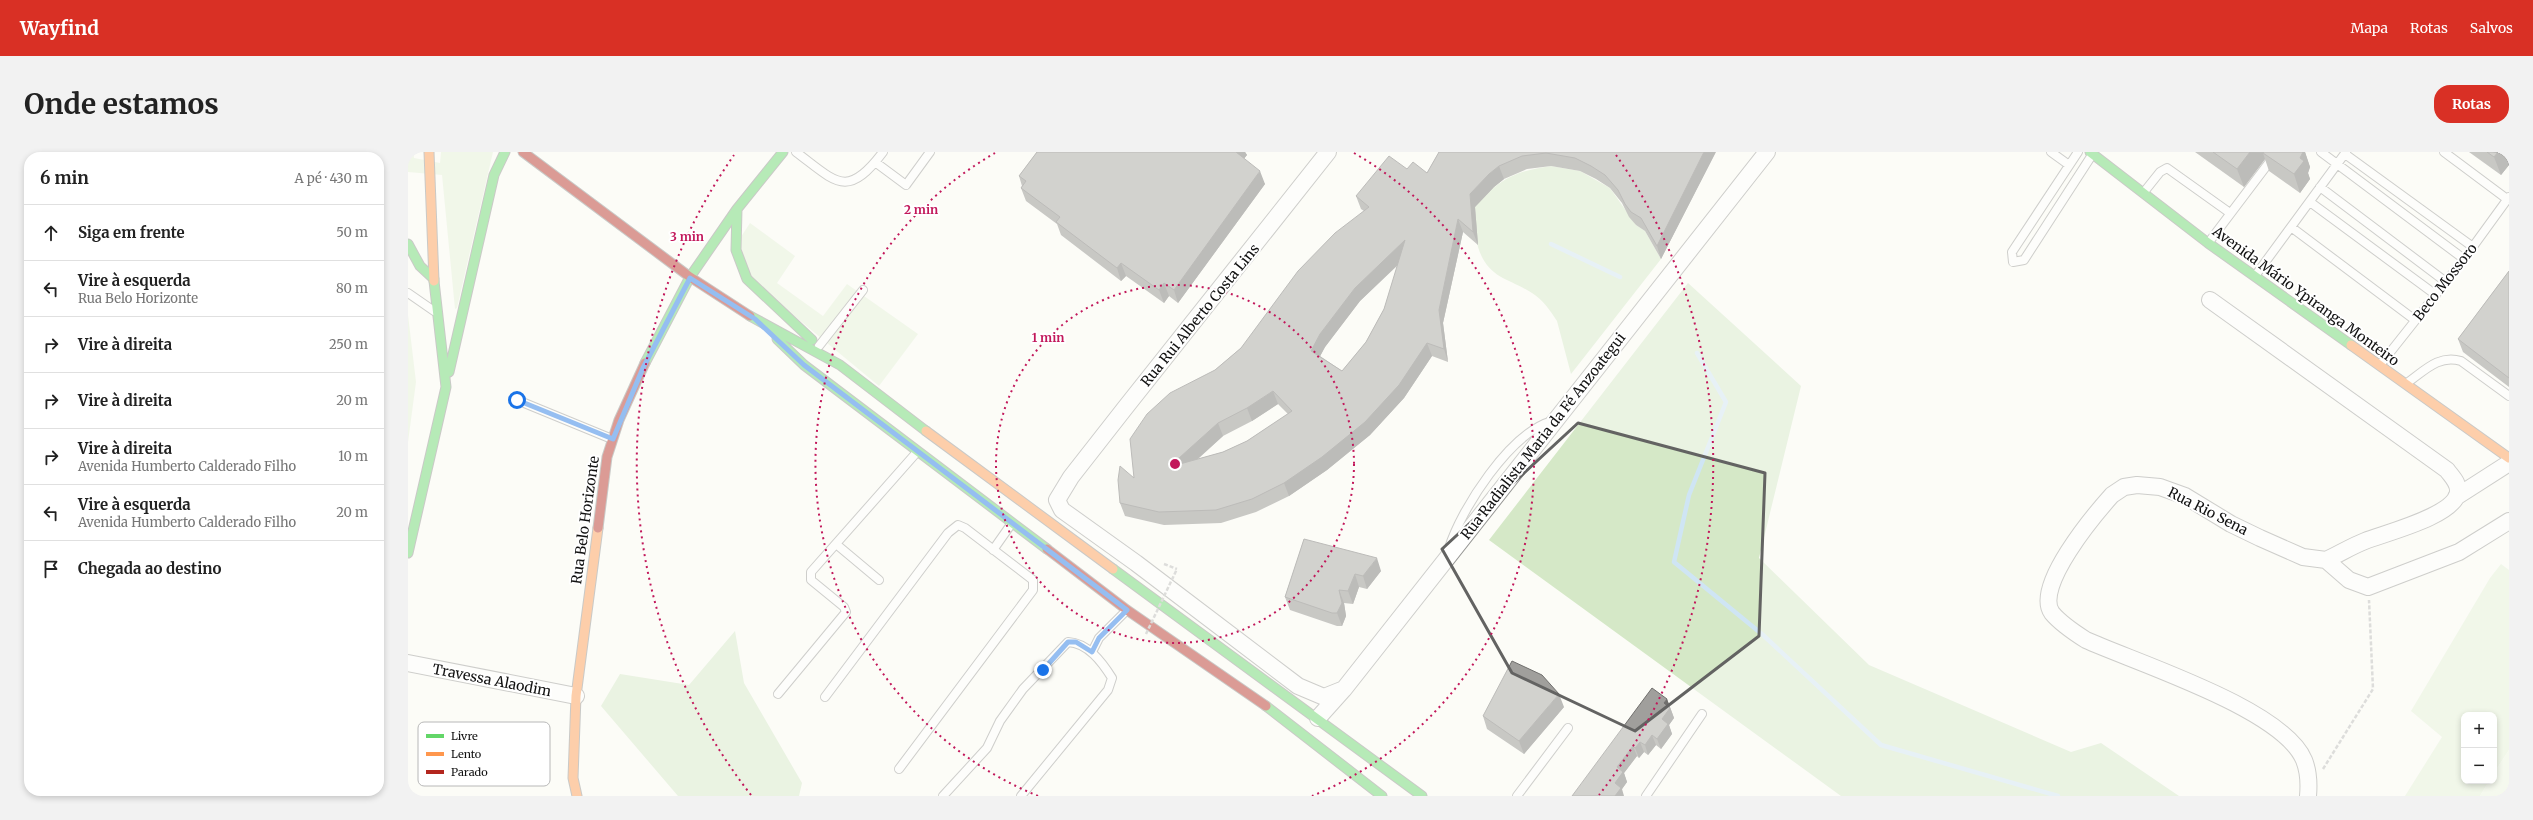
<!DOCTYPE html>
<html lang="pt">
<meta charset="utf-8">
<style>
:root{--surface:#fff;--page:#f2f2f2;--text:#222;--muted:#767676;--line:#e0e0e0;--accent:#d93025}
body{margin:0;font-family:Merriweather,serif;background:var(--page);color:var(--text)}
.controls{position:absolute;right:12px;bottom:12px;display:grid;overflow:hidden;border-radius:8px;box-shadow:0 2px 6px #0003}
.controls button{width:36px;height:36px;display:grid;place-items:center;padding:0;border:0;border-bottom:1px solid var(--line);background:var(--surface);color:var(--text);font:20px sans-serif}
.stop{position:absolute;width:12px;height:12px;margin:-9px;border:3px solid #1a73e8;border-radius:50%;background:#fff}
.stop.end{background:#1a73e8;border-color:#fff;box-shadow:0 1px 4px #0008}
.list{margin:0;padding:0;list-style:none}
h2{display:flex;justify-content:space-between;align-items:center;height:52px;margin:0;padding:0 16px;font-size:17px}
h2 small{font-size:13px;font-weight:400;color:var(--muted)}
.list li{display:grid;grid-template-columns:26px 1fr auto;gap:12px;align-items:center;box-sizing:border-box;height:56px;padding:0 16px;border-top:1px solid var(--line)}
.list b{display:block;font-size:15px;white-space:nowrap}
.list p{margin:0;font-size:13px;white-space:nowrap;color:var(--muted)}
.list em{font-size:13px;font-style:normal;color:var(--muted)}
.icon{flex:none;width:22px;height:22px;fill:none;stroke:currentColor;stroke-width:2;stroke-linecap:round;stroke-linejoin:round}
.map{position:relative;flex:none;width:2101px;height:644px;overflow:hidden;border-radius:16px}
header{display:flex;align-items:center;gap:24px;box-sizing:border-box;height:56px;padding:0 20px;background:var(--accent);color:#fff}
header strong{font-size:19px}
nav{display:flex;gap:22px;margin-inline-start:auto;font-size:14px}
.intro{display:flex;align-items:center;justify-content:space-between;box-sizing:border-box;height:96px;padding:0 24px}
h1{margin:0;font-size:28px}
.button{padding:10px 18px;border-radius:16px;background:var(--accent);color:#fff;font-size:14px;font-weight:700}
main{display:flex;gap:24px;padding:0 24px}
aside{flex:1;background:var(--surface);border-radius:16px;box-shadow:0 2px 6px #0003}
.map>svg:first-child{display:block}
</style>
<header>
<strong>Wayfind</strong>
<nav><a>Mapa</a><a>Rotas</a><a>Salvos</a></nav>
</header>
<div class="intro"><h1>Onde estamos</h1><a class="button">Rotas</a></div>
<main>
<aside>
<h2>6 min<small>A pé · 430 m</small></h2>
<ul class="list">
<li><svg class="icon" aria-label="ahead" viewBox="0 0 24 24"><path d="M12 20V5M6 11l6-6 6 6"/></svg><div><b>Siga em frente</b></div><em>50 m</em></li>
<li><svg class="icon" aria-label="left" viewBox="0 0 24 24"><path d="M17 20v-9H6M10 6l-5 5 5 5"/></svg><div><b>Vire à esquerda</b><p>Rua Belo Horizonte</p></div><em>80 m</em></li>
<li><svg class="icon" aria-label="right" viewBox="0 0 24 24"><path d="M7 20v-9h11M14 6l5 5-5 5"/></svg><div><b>Vire à direita</b></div><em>250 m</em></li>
<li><svg class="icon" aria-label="right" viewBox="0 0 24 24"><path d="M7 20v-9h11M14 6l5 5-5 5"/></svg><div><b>Vire à direita</b></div><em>20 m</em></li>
<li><svg class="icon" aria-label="right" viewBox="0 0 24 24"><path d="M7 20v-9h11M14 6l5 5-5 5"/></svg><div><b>Vire à direita</b><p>Avenida Humberto Calderado Filho</p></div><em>10 m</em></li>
<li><svg class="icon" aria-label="left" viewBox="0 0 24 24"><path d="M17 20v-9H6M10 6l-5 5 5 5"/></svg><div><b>Vire à esquerda</b><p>Avenida Humberto Calderado Filho</p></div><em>20 m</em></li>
<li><svg class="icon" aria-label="arrive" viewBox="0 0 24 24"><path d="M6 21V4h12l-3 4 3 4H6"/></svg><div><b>Chegada ao destino</b></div></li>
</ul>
</aside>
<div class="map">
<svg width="2101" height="644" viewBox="0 0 2101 644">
<rect width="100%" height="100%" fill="#fcfcf7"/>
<!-- green -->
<path fill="#e5f1d8" d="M 0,0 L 5,0 L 6,6 L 32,11 L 33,0 L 85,0 L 49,156 L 47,157 L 34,23 L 0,20 Z
M 342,71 L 387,104 L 369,131 L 415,164 L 439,132 L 510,182 L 471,234 L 344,129 L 329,91 Z
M 0,163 L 8,230 L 0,290 Z
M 2093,412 L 2101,418 L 2101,598 L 2086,621 L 2086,563 L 2056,563 L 2056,629 L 2081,629 L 2072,644 L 1997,644 L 2034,585 L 2003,559 L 2082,426 Z"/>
<!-- forest -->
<path fill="#d5e8c7" d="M 1143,14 L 1172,19 L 1202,36 L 1228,73 L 1237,79 L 1253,107 L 1163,222 L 1149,169 C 1142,158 1135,148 1124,141 C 1101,126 1080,127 1070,95 C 1067,83 1068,67 1067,55 C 1090,27 1108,19 1143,14 Z
M 1280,131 L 1393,234 L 1351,406 L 1461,513 L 1663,600 L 1693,591 L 1771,644 L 1433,644 L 1081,388 Z
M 327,479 L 336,531 L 394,631 L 391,644 L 270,644 L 193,554 L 212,522 L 281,533 Z"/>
<!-- pitch -->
<path fill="#eef5e2" d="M 2101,598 L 2101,644 L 2072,644 L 2081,629 L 2086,629 L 2086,621 Z"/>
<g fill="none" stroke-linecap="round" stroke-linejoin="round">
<!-- stream -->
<path stroke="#cfe5f4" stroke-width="4.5" d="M 1143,92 L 1212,125
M 1289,201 L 1318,250 L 1281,343 L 1266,410 L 1355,483 L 1473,593 L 1650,644"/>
<defs>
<path id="lane" d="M 388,0 C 428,30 439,48 475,0
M 1643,0 L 1661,13
M 1670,0 L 1604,100 L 1605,110 L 1616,108 L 1684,3
M 1913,0 L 2056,107
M 2036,0 L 2099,47
M 1937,2 L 2065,95
M 467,10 L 498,33 L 522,0
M 1912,35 L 2038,130
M 1736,40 L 1752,20 L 1759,16 L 1822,61
M 1902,50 L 2028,143
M 1883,75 L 2007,168
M 1801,90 L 1869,0
M 1847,124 L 1938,0
M 0,141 L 26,159
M 411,194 L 455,138
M 1972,213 L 2056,107 L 2101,45
M 1999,231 C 2016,219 2031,202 2053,209 L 2101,244
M 109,248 L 204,287
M 428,392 L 471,428
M 1041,396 C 1053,357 1102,281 1144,269
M 585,398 L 604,371
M 684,500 L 691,486 L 719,458
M 370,542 L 438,460 L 436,455 L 403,428 L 403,420 L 509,300
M 417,545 L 540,381 L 550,373 L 557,376 L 625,428 L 625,438 L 491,617
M 535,644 L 579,596 L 592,569 L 615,537 L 660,490 C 680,491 694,510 704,526 L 700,538 L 613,644
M 1109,644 L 1160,576
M 1238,644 L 1294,562"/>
<path id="street" d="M 920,0 L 717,256 L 663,325 L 649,348 L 654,358 L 728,411 L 890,534 L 916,545 L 936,537
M 1802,148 L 2039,318 C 2044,325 2051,331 2050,340 C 2047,364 1977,381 1957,389 C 1944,394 1931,402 1918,408
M 2048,345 L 2101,311
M 0,511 L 168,544
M 910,566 L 936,537 L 1359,0
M 1900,644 C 1901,633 1900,618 1896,608 C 1875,557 1729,511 1678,488 C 1667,481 1653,472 1644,461 C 1625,435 1687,362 1704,343 L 1716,335 L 1729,333 L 1752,335 L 1777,344 L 1823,372 L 1852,386 L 1895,405 L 1918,408 L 1941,428 L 1960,435 L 2051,400 L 2101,369"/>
<path id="fast" d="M 1682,0 L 1800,91 L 1943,193
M 329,57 L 328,98 L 339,127 L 404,188
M 0,92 L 12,114 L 26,127
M 342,164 L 432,213 L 518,279
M 369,187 L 396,213 L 639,397
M 237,211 L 282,125 L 329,57 L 375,0
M 41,220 L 86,23 L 97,0
M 0,401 L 38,235 L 26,129
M 705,417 L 1014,644
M 858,554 L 974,644"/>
<path id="slow" d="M 21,0 L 26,129
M 1943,193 L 2101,306
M 518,279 L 705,417
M 169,644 L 165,626 L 168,544 L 190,376"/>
<path id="jam" d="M 115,0 L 282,125 L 342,164
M 190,376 L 199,305 L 211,268 L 237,211
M 639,397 L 719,458 L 858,554"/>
</defs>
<!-- lane casing -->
<use href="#lane" stroke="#979795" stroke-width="10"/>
<!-- street casing -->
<use href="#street" stroke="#979795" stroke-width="18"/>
<!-- fast casing -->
<use href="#fast" stroke="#8d8d8b" stroke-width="11"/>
<!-- slow casing -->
<use href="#slow" stroke="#8d8d8b" stroke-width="11"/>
<!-- jam casing -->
<use href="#jam" stroke="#8d8d8b" stroke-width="11"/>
<!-- path -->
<path stroke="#b9b9b8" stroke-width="2.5" stroke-dasharray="4 2" stroke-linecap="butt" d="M 756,412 L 769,417
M 1915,617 L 1965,537 L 1961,448"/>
<!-- lane -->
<use href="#lane" stroke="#fffffe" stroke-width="8"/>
<!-- street -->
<use href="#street" stroke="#fffffe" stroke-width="16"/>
<!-- fast -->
<use href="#fast" stroke="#63d668" stroke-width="9"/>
<!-- slow -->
<use href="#slow" stroke="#ff974d" stroke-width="9"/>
<!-- jam -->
<use href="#jam" stroke="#b3261e" stroke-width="9"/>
<!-- path-bridge -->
<path stroke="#b9b9b8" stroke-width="2.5" stroke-dasharray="4 2" stroke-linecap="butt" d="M 738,482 L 769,417"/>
</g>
<!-- wall -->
<path fill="#8a8986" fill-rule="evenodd" d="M 629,0 L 837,0 L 839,3 L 836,6 L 857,32 L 770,151 L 761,144 L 756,151 L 718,124 L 713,129 L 653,83 L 649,72 L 618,49 L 613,36 L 614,34 L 611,24 Z
M 1031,0 L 1307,1 L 1253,107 L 1237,79 L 1228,73 L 1221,65 L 1214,51 L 1202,36 L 1188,27 L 1172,19 L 1143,14 L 1119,17 L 1096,27 L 1086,35 L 1067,55 L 1070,93 L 1055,80 L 1035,171 L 1040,210 L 1024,204 L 996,246 L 962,283 L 919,318 L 881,344 L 848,360 L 813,371 L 756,373 L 717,364 L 712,351 L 726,326 L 807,218 L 833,196 L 956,59 L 953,57 L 948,44 L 999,17 L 1019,21 ZM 990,113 L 976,157 L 958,190 L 934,219 L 912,204 L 917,195 L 952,149 ZM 870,252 L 880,262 L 839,289 L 815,300 L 790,307 L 815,284 L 844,269 Z
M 1787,0 L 1897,0 L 1902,15 L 1900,21 L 1902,27 L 1892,41 L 1861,19 L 1857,7 L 1836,35 Z
M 2061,0 L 2101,0 L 2101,13 L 2093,23 Z
M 2101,119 L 2101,235 L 2055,200 L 2050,187 Z
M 896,387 L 973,419 L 959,437 L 951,435 L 945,452 L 936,451 L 938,464 L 934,474 L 929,474 L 882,458 L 877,445 Z
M 1259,547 L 1266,566 L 1261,573 L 1264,582 L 1253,597 L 1248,593 L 1240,603 L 1236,600 L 1231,606 L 1229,604 L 1216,621 L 1219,630 L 1214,637 L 1164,644 Z
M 1156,555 L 1116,602 L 1079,577 L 1075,564 Z"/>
<!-- shaded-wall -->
<path fill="#706f6d" d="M 827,0 L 837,0 L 839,3 L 832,12 Z
M 1296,0 L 1308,0 L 1253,107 L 1249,94 Z
M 1842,0 L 1863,0 L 1855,1 L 1857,7 L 1836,35 L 1829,17 Z
M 1895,0 L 1897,0 L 1902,15 L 1900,21 L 1902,27 L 1892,41 L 1886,22 Z
M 2090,0 L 2101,0 L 2101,13 L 2093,23 L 2086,5 Z
M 1091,14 L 1096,27 L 1086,35 L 1067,55 L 1070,93 L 1065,80 L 1062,42 L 1081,22 Z
M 852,19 L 857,32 L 770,151 L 766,138 Z
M 1050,67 L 1055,80 L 1035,171 L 1040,210 L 1036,197 L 1031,158 Z
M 997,88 L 1002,101 L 952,149 L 917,195 L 908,212 L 903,199 L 912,182 L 947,136 Z
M 713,111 L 718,124 L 713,129 L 709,116 Z
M 756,131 L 761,144 L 756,151 L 751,138 Z
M 1019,191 L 1024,204 L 996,246 L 962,283 L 919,318 L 881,344 L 876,331 Z
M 865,239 L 870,252 L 844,269 L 839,256 Z
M 810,271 L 815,284 L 766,328 L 761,315 Z
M 969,406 L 973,419 L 959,437 L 955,424 Z
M 947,422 L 951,435 L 945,452 L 940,439 Z
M 931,438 L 936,451 L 938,464 L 934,474 L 929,461 Z
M 1151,542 L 1156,555 L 1116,602 L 1111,589 Z
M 1259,547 L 1266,566 L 1261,573 L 1264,582 L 1253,597 L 1249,587 L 1254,567 L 1256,551 Z
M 1244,583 L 1248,593 L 1240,603 L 1237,593 Z
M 1232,590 L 1236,600 L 1231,606 L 1227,596 Z
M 1225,594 L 1229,604 L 1216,621 L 1219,630 L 1214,637 L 1216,644 L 1207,644 L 1207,631 L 1209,615 Z"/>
<!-- building -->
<path fill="#a09f9c" stroke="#706f6d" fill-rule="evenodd" d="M 629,0 L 828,0 L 852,19 L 766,138 L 756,131 L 751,138 L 713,111 L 709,116 L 648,70 L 652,65 L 613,36 L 618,29 L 611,24 Z
M 1031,0 L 1296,0 L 1249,94 L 1233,66 L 1223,60 L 1217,52 L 1210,38 L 1197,23 L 1183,14 L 1167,6 L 1138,1 L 1114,4 L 1091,14 L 1081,22 L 1062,42 L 1065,80 L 1050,67 L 1031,158 L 1036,197 L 1019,191 L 991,233 L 957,270 L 914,305 L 876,331 L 844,347 L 808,358 L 751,360 L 712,351 L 710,328 L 712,314 L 726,326 L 722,287 L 739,262 L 762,241 L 807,218 L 833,196 L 890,119 L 927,81 L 961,55 L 948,44 L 981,4 L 999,17 L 1005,10 L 1019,21 ZM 997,88 L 976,157 L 958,190 L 934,219 L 903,199 L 912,182 L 947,136 ZM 865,239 L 884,259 L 839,289 L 815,300 L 761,315 L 810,271 L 839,256 Z
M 1805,0 L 1842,0 L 1829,17 Z
M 1856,0 L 1895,0 L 1892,6 L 1896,9 L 1886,22 L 1855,1 Z
M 2079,0 L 2090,0 L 2086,5 Z
M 2101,119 L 2101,226 L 2050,187 Z
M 896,387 L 969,406 L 955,424 L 947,422 L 940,439 L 931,438 L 934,451 L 929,461 L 924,461 L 877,445 Z
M 1104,509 L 1134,523 L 1151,542 L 1111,589 L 1075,564 Z
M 1244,536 L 1259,547 L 1256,551 L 1262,556 L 1254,567 L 1260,572 L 1249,587 L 1244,583 L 1237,593 L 1232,590 L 1227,596 L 1225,594 L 1209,615 L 1215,620 L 1207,631 L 1213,636 L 1207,644 L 1164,644 Z"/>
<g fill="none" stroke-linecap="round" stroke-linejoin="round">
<!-- route -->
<path stroke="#1a73e8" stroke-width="5" d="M 109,248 L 205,287 L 235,216 L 282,126 L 347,167 L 396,213 L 719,458 L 691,486 L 684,500 L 668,490 L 660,490 L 635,518"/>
</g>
<!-- marked area -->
<path d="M0 0H2101V644H0ZM 1170,271 L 1357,321 L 1351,484 L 1227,579 L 1104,521 L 1034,397 Z" fill="#fcfcf7" fill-opacity=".55" fill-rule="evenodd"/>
<path fill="none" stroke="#636362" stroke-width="3" stroke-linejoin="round" d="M 1170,271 L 1357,321 L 1351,484 L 1227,579 L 1104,521 L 1034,397 Z"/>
<!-- distance rings -->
<g fill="none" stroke="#c2185b" stroke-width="2" stroke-dasharray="2 4">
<circle cx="767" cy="312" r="179"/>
<path d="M630 644A359 359 0 0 1 587 1M946 1A359 359 0 0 1 904 644"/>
<path d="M343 643A538 538 0 0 1 326 3M1208 3A538 538 0 0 1 1191 643"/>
</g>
<g text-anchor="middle" stroke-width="4" stroke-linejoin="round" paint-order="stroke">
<!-- street labels -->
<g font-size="14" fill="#111" stroke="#fff">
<text transform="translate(2037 130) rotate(-52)" y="5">Beco Mossoro</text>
<text transform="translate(1898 144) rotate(36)" y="5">Avenida Mário Ypiranga Monteiro</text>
<text transform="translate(792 163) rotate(-51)" y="5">Rua Rui Alberto Costa Lins</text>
<text transform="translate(1135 284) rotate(-52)" y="5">Rua Radialista Maria da Fé Anzoategui</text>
<text transform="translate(1800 359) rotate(27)" y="5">Rua Rio Sena</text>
<text transform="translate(177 368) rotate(-82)" y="5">Rua Belo Horizonte</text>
<text transform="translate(84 528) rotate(11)" y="5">Travessa Alaodim</text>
</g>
</g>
<!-- legend -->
<rect x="10" y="570" width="132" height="64" rx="6" fill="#fff" stroke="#b8b8b8" stroke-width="1"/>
<rect x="18" y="582" width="18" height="4" fill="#63d668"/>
<rect x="18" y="600" width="18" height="4" fill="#ff974d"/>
<rect x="18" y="618" width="18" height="4" fill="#b3261e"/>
<g font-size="11" fill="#111">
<text x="43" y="588">Livre</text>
<text x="43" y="606">Lento</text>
<text x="43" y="624">Parado</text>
</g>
<circle cx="767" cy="312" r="6" fill="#c2185b" stroke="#fff" stroke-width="2"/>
<g font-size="12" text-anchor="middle" font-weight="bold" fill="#c2185b" stroke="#fff" stroke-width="4" stroke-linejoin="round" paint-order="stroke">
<text x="513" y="62">2 min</text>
<text x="279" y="89">3 min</text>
<text x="640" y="190">1 min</text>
</g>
</svg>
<div class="controls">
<button>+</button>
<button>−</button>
</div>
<div class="stop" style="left:109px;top:248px"></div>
<div class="stop end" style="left:635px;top:518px"></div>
</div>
</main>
